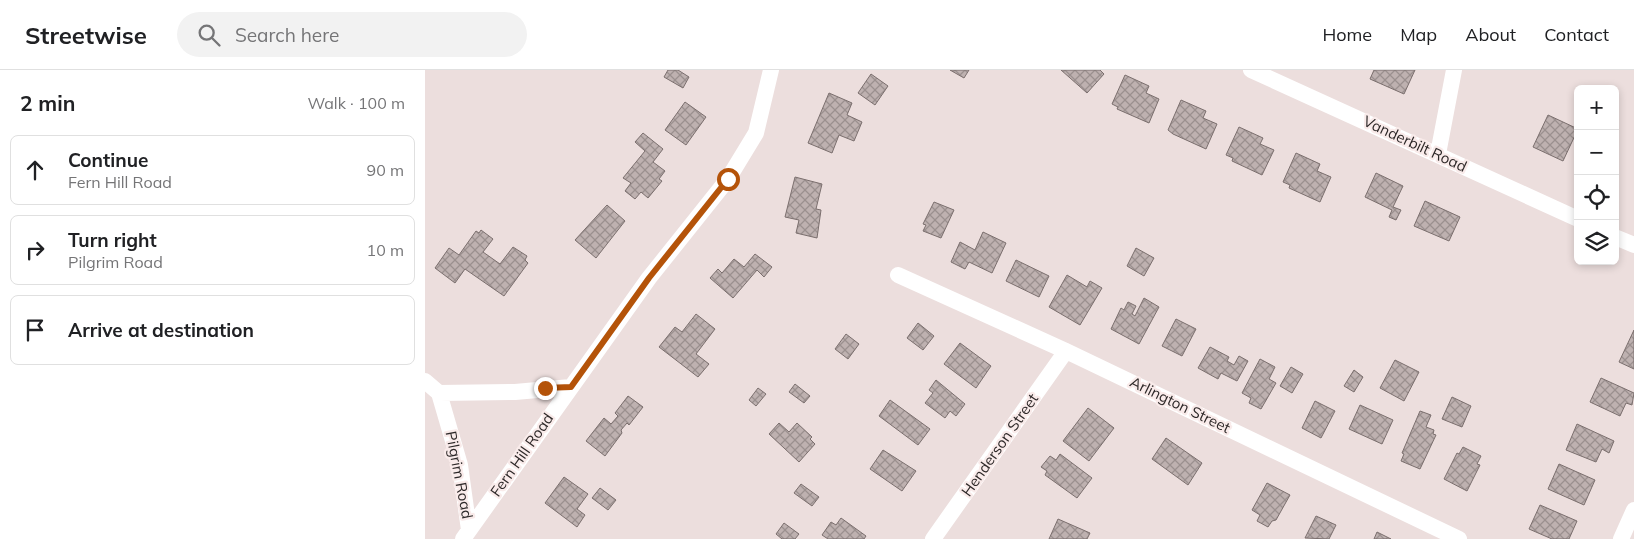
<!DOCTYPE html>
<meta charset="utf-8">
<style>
:root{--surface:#fff;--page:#f2f2f2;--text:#202124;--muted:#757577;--line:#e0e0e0}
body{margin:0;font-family:Mulish,sans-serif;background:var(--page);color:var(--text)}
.controls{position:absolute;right:15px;top:15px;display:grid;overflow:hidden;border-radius:8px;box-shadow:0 2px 8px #0003}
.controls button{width:45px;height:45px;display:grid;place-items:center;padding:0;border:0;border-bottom:1px solid var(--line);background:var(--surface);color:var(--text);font:25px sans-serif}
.stop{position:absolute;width:15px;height:15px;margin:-11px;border:4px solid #b45309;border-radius:50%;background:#fff}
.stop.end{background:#b45309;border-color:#fff;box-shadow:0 1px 5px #0008}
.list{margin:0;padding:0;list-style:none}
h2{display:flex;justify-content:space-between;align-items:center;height:65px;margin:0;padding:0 20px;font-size:21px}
h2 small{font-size:16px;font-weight:400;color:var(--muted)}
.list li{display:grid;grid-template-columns:32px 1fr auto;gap:15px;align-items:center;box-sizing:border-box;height:70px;margin:0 10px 10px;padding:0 10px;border:1px solid var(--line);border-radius:8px}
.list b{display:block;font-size:19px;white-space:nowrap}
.list p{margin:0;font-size:16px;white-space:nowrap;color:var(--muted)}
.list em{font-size:16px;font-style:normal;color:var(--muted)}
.icon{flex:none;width:28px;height:28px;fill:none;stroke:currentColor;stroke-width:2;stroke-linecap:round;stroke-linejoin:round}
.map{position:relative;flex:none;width:1209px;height:469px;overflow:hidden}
header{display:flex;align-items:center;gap:30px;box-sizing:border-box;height:70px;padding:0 25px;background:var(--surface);border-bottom:1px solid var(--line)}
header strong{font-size:24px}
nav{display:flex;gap:28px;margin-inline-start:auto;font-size:18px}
.search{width:350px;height:45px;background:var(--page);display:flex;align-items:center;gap:12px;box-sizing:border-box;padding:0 18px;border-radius:28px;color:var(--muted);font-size:19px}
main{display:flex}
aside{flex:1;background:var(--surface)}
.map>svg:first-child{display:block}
</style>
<header>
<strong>Streetwise</strong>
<div class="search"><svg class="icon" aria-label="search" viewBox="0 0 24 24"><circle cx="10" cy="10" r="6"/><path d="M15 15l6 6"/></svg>Search here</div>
<nav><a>Home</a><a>Map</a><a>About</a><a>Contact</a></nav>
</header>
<main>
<aside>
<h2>2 min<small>Walk · 100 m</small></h2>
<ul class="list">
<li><svg class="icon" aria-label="ahead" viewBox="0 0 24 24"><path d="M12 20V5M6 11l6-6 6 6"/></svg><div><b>Continue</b><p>Fern Hill Road</p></div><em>90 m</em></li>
<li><svg class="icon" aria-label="right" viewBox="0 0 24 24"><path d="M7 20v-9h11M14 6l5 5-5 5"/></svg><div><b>Turn right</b><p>Pilgrim Road</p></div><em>10 m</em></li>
<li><svg class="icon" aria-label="arrive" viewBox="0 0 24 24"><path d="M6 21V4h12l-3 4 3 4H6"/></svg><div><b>Arrive at destination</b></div></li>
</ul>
</aside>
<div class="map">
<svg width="1209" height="469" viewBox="0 0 1209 469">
<defs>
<pattern id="building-cross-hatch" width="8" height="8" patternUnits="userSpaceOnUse" patternTransform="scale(1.25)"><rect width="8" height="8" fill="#beb1b0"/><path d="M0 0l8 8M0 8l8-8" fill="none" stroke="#9b908f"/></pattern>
</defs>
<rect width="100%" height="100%" fill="#ecdedd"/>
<!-- building -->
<path fill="url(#building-cross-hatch)" stroke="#7b6f6e" d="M 243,0 L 253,0 L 264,7 L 258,18 L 239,7 Z
M 525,0 L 544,0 L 539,8 Z
M 636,0 L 675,0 L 679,4 L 662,23 Z
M 949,0 L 990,0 L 979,24 L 945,9 Z
M 446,4 L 463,16 L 450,35 L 433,23 Z
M 700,5 L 724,16 L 721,23 L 734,29 L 724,53 L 692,39 L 693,37 L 687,34 Z
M 404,23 L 427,33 L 422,45 L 437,52 L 429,71 L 414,65 L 407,83 L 383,73 Z
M 756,30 L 781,41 L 778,48 L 792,54 L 781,79 L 748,64 L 743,60 Z
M 260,32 L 281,47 L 261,75 L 240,60 Z
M 1123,45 L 1153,59 L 1138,91 L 1108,77 Z
M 814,57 L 838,68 L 835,74 L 849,80 L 837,105 L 807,91 L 808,88 L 801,85 Z
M 218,63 L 238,79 L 228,92 L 240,101 L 234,109 L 237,111 L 223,128 L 216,122 L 210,129 L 200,121 L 206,113 L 198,108 L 220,81 L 210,72 Z
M 871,83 L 895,94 L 892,101 L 906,107 L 895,132 L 864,118 L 865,115 L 858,112 Z
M 951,103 L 978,116 L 968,137 L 976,140 L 971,150 L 964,147 L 967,140 L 940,127 Z
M 370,107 L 397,114 L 391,139 L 396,140 L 392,168 L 371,163 L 374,150 L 360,147 Z
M 1000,131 L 1035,147 L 1024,171 L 989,156 Z
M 509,132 L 529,140 L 516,168 L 498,161 L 501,155 L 498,154 Z
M 182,135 L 200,151 L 171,188 L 150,170 Z
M 56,160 L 68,169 L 58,182 L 75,194 L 88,177 L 102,186 L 100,190 L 103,193 L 79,226 L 40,199 L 30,213 L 10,198 L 24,178 L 34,185 L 51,161 L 54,163 Z
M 558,162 L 581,173 L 567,203 L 544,192 L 540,199 L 526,192 L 535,172 L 550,180 Z
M 711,178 L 729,188 L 719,206 L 702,196 Z
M 330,184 L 347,197 L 339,207 L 332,200 L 308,228 L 285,208 L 293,199 L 297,203 L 309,189 L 319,197 Z
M 591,190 L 624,206 L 614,227 L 581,211 Z
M 642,205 L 662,217 L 665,211 L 677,218 L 655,255 L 624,237 Z
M 719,228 L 734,237 L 714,274 L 686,259 L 696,238 L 699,240 L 703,232 L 711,236 L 707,244 L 710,246 Z
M 271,244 L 290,259 L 271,284 L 284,294 L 273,307 L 234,277 L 250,257 L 257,262 Z
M 751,249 L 771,259 L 757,286 L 737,276 Z
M 493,253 L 509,266 L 498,280 L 482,268 Z
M 1209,260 L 1209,299 L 1194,292 Z
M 421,264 L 434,274 L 423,289 L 410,279 Z
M 535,273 L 566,296 L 551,318 L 519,294 Z
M 785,277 L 804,287 L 802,291 L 809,295 L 814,286 L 823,291 L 812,311 L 796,303 L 793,309 L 773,298 Z
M 835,289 L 850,297 L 844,309 L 851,313 L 836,339 L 824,333 L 826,328 L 817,323 Z
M 970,290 L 994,302 L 979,331 L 955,318 Z
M 866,297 L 878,304 L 867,323 L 855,316 Z
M 929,300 L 938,307 L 929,322 L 919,316 Z
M 1176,308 L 1209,323 L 1207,335 L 1201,333 L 1195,346 L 1165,332 Z
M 511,310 L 540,334 L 531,346 L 525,341 L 520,348 L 500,333 L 508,323 L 504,320 Z
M 370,314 L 385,326 L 379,333 L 364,322 Z
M 333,318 L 341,324 L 331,336 L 324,330 Z
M 203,326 L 218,337 L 204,355 L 202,353 L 196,360 L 197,363 L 180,386 L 161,371 L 179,348 L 186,354 L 193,346 L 190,343 Z
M 1027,327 L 1046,336 L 1037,357 L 1017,349 Z
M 465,330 L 505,359 L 493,375 L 454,346 Z
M 890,331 L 910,341 L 896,368 L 877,358 Z
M 935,335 L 968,350 L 957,374 L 924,359 Z
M 663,338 L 689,358 L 664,391 L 638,371 Z
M 995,341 L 1006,345 L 1001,357 L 1009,360 L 1008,364 L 1011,365 L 995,399 L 976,391 L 979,384 L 977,383 Z
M 354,353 L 364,362 L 372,353 L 387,367 L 385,369 L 390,374 L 374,392 L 344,364 Z
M 1152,354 L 1189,371 L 1184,383 L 1177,379 L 1171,392 L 1141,380 Z
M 741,368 L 777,393 L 763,415 L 727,389 Z
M 1038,377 L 1056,386 L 1052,394 L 1055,395 L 1042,421 L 1019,409 L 1032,383 L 1034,384 Z
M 458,380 L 491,401 L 477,421 L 445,399 Z
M 635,384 L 667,408 L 652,428 L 620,405 L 622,401 L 616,397 L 625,386 L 631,390 Z
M 1134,394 L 1170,410 L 1159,435 L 1123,419 Z
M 139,407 L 163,424 L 152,439 L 160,445 L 152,457 L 120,433 Z
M 842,413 L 865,425 L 851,450 L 847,451 L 843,457 L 832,451 L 835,445 L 827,440 Z
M 376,414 L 394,427 L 387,436 L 369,423 Z
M 175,418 L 191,430 L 183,440 L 167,428 Z
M 1115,435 L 1152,451 L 1144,469 L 1127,469 L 1104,459 Z
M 891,446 L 911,455 L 904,469 L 880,468 Z
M 416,448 L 441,466 L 439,469 L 403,469 L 397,465 L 406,452 L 411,455 Z
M 633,449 L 665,463 L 662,469 L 624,469 Z
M 359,453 L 374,464 L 370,469 L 357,469 L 351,464 Z
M 952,462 L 966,469 L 949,469 Z"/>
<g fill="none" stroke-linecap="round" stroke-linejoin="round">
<!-- street -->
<path stroke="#fff" stroke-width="16" d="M 826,0 L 1153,149
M 1013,84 L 1029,0
M 1190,167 L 1209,175
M 473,205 L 641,281 L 1034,469
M 0,311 L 14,323 L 90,322 L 146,317
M 14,323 L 35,395 L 44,460
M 38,469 L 224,208 L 303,109 L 331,63 L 346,0
M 508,469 L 641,281
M 1196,469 L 1209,440"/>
</g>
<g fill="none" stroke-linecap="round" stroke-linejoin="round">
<!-- route -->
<path stroke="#b45309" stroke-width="6" d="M 120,318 L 146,317 L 224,208 L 303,109"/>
</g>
<g text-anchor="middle" stroke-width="4.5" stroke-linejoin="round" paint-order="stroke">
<!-- street labels -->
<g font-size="15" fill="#2d2828" stroke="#f9ebea">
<text transform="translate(990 74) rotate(25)" y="5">Vanderbilt Road</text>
<text transform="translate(755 335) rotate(26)" y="5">Arlington Street</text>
<text transform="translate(575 375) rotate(-55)" y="5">Henderson Street</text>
<text transform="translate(97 385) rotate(-55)" y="5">Fern Hill Road</text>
<text transform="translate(34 405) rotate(79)" y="5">Pilgrim Road</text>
</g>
</g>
</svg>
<div class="controls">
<button>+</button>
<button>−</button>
<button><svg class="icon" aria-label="locate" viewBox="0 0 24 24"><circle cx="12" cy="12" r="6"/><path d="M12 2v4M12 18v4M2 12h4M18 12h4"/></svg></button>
<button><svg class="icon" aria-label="layers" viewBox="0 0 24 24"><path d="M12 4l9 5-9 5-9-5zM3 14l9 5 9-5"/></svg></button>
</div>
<div class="stop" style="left:303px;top:109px"></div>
<div class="stop end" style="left:120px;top:318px"></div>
</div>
</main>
